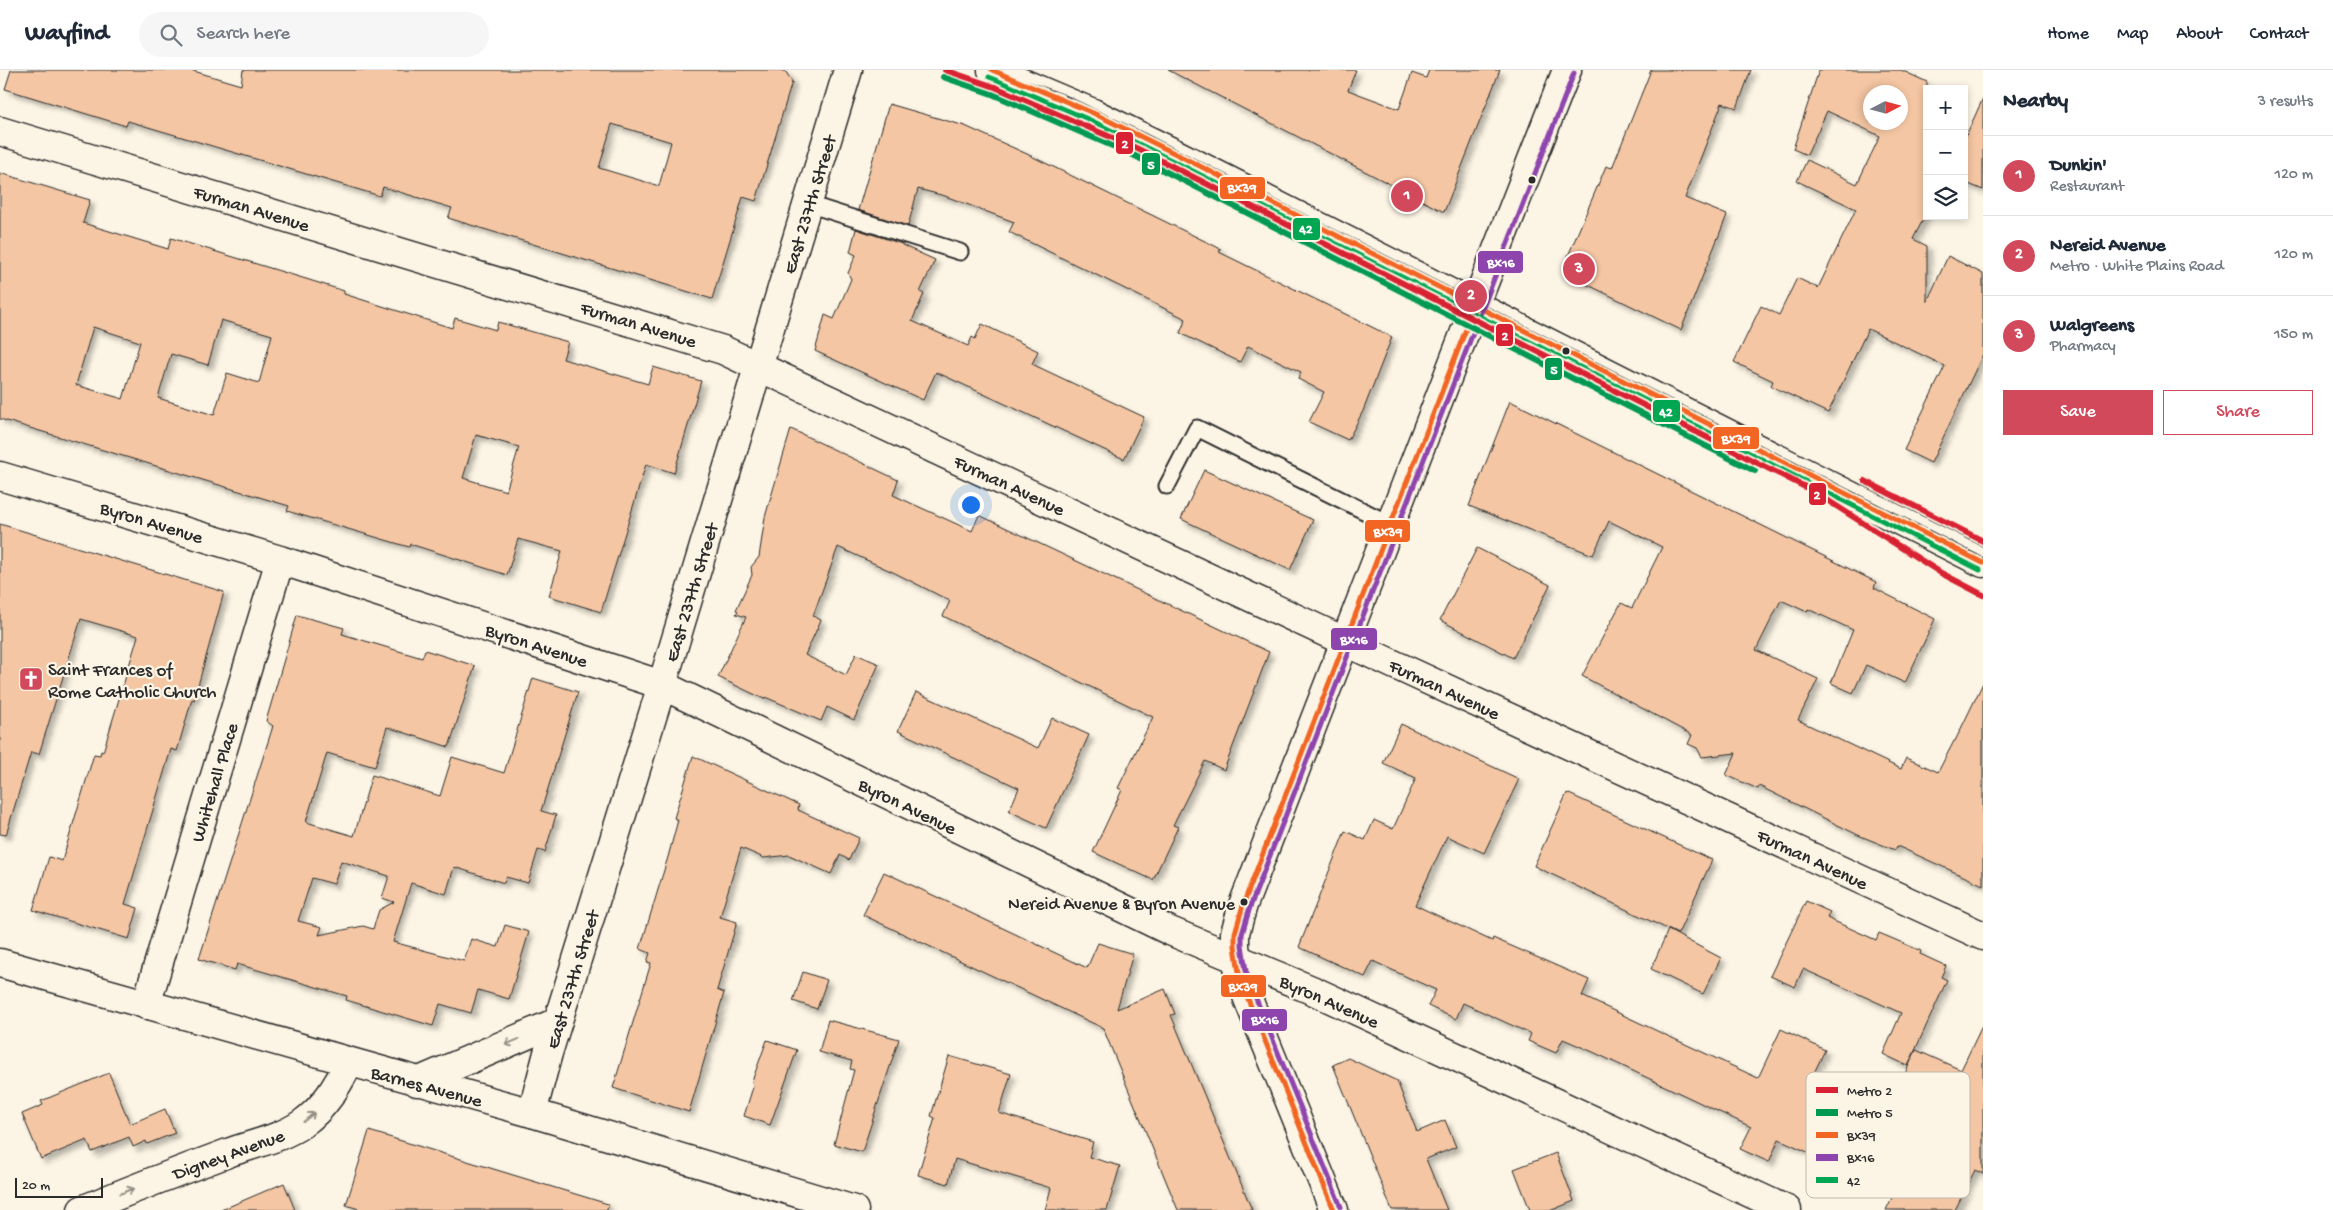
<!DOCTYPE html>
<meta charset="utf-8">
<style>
:root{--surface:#fff;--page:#f6f6f7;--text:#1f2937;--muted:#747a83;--line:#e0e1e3;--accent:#d1495b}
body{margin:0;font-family:"Gochi Hand",sans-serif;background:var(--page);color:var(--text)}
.controls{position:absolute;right:15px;top:15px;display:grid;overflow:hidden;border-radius:0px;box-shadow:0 2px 8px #0003}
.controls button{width:45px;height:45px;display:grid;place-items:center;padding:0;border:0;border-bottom:1px solid var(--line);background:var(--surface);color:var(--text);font:25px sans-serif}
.compass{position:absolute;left:1863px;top:15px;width:45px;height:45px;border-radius:50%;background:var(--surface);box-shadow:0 2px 8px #0003;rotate:84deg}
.scale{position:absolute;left:15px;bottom:12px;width:88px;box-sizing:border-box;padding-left:5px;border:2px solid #2b2b2b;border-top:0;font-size:14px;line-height:18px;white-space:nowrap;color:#2b2b2b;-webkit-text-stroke:4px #fcf5e5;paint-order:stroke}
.you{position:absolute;left:970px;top:434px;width:18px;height:18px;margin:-12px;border:4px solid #fff;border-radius:50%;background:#1a73e8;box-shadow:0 0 0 8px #1a73e833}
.badge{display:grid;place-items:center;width:32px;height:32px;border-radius:50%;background:var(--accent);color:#fff;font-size:16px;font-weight:700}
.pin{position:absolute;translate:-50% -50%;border:2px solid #fff;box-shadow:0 1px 5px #0006}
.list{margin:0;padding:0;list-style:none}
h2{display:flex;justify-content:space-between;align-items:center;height:65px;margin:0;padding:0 20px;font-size:21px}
h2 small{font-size:16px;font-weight:400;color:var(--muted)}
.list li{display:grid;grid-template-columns:32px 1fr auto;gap:15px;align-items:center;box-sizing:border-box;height:80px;padding:0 20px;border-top:1px solid var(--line)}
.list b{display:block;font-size:19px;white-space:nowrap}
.list p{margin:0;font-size:16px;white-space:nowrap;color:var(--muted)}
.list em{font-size:16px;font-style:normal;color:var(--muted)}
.actions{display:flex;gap:10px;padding:15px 20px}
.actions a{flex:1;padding:11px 0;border:1px solid var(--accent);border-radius:0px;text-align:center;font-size:18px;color:var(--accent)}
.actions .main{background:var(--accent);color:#fff}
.icon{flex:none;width:28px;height:28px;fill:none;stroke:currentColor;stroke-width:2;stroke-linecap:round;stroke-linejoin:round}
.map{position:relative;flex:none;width:1983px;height:1140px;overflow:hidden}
header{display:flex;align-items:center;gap:30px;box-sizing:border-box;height:70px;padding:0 25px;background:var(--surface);border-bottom:1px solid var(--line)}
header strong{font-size:24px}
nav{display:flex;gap:28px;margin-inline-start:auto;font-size:18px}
.search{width:350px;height:45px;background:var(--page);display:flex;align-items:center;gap:12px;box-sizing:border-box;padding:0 18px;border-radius:28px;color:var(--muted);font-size:19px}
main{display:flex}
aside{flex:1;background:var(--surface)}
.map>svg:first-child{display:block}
</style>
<header>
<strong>Wayfind</strong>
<div class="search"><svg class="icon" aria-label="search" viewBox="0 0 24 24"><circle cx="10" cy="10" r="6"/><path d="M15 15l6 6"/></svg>Search here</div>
<nav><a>Home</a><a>Map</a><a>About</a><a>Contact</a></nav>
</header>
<main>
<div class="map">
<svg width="1983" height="1140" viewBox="0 0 1983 1140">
<defs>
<filter id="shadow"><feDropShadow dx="4.5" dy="4.5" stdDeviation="2.5" flood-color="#0004"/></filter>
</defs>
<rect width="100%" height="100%" fill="#fcf5e5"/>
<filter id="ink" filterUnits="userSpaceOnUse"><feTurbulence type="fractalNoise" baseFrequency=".02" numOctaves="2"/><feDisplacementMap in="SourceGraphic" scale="10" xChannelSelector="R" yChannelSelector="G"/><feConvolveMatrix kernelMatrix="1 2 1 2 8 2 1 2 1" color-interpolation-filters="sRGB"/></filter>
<g filter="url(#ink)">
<!-- building -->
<path fill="#f4c6a3" stroke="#2b2b2b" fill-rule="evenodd" filter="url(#shadow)" d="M 11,0 L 190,0 L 241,15 L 243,0 L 780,0 L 786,2 L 792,12 L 756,131 L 743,127 L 712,229 L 448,148 L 452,138 L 383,117 L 380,126 L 128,51 L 126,56 L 5,19 ZM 612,54 L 671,72 L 659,116 L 599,98 Z
M 1168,0 L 1356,0 L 1348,20 L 1399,39 L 1412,3 L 1426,8 L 1429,0 L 1500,0 L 1444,142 Z
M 1651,0 L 1751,0 L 1737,38 L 1722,33 L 1685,128 L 1727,145 L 1681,260 L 1580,211 L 1568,186 L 1606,96 L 1612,98 Z
M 1819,0 L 1901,0 L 1927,12 L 1927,142 L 1913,169 L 1927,176 L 1927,232 L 1948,186 L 1983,204 L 1983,284 L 1931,393 L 1904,380 L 1945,296 L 1868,259 L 1828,343 L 1771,316 L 1773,311 L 1734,292 L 1761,236 L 1779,245 L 1797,208 L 1818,218 L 1856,139 L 1797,111 L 1807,90 L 1857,114 L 1880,66 L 1827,41 L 1807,85 L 1793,79 ZM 1870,22 L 1900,22 L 1900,52 L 1870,52 Z
M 1983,28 L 1983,120 L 1964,112 L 1964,70 Z
M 889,34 L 965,56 L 1027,84 L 1221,179 L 1219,182 L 1392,267 L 1363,341 L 1348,370 L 1309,352 L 1324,322 L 1298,309 L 1301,302 L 1248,276 L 1240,292 L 1180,263 L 1186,249 L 1009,162 L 1014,152 L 945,126 L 918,119 L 908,156 L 858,140 Z
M 0,103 L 90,130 L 83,153 L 168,179 L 171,168 L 306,209 L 344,221 L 344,224 L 452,258 L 455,248 L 496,260 L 498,252 L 568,272 L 563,289 L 648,314 L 653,297 L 701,311 L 674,403 L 646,394 L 601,542 L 549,526 L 562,481 L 518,469 L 507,505 L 410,474 L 409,477 L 287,441 L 289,436 L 0,349 ZM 221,250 L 272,265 L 259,313 L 227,303 L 214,345 L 158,328 L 171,284 L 208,295 ZM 93,257 L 140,272 L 123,329 L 76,315 ZM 476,365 L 519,377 L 506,421 L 463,408 Z
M 856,159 L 902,174 L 902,175 L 935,190 L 920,222 L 924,224 L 912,251 L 968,276 L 972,267 L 975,269 L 982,254 L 1038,281 L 1032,294 L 1144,347 L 1124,389 L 936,302 L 923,330 L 815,281 L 825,245 L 834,249 L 851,209 L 848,203 L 856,185 L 850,182 Z
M 1510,331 L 1876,512 L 1874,518 L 1935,549 L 1905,613 L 1866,595 L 1853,623 L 1831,613 L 1853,560 L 1808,539 L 1807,542 L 1781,530 L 1756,580 L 1818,609 L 1798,650 L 1901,699 L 1906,688 L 1938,702 L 1954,671 L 1955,671 L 1983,613 L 1983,815 L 1897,776 L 1895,780 L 1858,765 L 1759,716 L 1758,719 L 1726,705 L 1736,683 L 1702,687 L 1697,678 L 1688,674 L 1692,665 L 1582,606 L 1621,533 L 1632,538 L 1662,477 L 1609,451 L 1593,485 L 1469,436 Z
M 791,359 L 898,410 L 893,425 L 972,461 L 979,445 L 1269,582 L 1224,700 L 1205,691 L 1173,755 L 1178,757 L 1153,810 L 1093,782 L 1122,720 L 1118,718 L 1153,647 L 943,546 L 950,531 L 895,503 L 838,477 L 813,546 L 821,550 L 805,585 L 846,605 L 856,584 L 879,594 L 854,650 L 827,637 L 821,651 L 765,627 L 764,629 L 718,607 L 746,547 L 736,544 L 738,541 L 736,540 L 752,505 L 751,497 L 759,487 L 765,447 Z
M 1204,400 L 1313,450 L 1290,500 L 1181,449 Z
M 0,454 L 224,522 L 194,630 L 192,629 L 177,681 L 171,679 L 125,834 L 138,838 L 129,869 L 33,840 L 49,787 L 62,791 L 94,684 L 100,685 L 101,681 L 103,682 L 138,566 L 81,549 L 39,684 L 31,682 L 6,765 L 0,764 Z
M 1477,478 L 1550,515 L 1513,588 L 1440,550 Z
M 297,545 L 344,558 L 342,564 L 422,588 L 425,580 L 475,596 L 449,677 L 387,657 L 375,697 L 327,683 L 306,752 L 354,766 L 372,705 L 440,726 L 452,687 L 504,703 L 533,608 L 578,622 L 541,741 L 556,745 L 545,782 L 538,780 L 528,813 L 506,807 L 504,813 L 454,797 L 446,824 L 411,813 L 393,872 L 464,891 L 471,869 L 498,877 L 505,855 L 529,862 L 509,929 L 478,920 L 471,943 L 440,934 L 433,956 L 346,930 L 347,926 L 237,894 L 235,900 L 199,889 L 273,656 L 266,651 ZM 341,791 L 389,806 L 382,828 L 394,832 L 379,840 L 373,859 L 363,856 L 319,865 L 322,857 L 298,851 L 312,808 L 334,814 Z
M 916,622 L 1038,678 L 1052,648 L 1089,665 L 1046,758 L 1009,741 L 1019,718 L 898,661 Z
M 1401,654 L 1519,709 L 1484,783 L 1447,766 L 1415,835 L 1492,871 L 1493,868 L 1589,910 L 1582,926 L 1758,1008 L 1781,959 L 1825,980 L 1810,1011 L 1874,1041 L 1847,1100 L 1779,1069 L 1769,1092 L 1740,1079 L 1751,1057 L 1593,982 L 1563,969 L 1556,983 L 1528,971 L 1531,964 L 1463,933 L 1456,949 L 1428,936 L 1436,920 L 1405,906 L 1373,891 L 1365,907 L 1299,877 L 1345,761 L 1365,770 L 1374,750 L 1393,759 L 1416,708 L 1383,693 Z
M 693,686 L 799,735 L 798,740 L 859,768 L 849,790 L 840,785 L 831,804 L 789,785 L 764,788 L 741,778 L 720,847 L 737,852 L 717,920 L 724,923 L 689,1042 L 613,1018 L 651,893 L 647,892 L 650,883 L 640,879 L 668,787 L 678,750 L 674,748 Z
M 1567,723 L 1712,790 L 1678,864 L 1534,796 Z
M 884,802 L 1087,898 L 1098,873 L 1133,884 L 1117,939 L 1165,919 L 1175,944 L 1171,945 L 1252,1140 L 1178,1140 L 1103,958 L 863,845 Z
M 1806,831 L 1830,842 L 1827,848 L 1876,870 L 1879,863 L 1898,871 L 1921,881 L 1920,884 L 1946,896 L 1941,907 L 1947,910 L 1908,996 L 1883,984 L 1901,943 L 1803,899 L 1795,917 L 1770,906 Z
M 1668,860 L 1721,888 L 1703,924 L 1651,899 Z
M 803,902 L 827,910 L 817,939 L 793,931 Z
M 828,950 L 899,969 L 862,1082 L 834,1074 L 854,1000 L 850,999 L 852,991 L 819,982 Z
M 1983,954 L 1983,1104 L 1975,1100 L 1955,1140 L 1886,1140 L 1908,1094 L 1916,1098 L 1941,1046 L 1895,1025 L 1916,980 L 1961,1000 Z
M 767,970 L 797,980 L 770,1055 L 744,1046 L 753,1017 L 752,1011 Z
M 949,986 L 1011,1004 L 999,1043 L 1093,1072 L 1089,1087 L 1120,1096 L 1107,1140 L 1045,1140 L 1051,1118 L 955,1089 L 948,1114 L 918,1105 L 935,1048 L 931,1046 Z
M 1348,988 L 1397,1011 L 1417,1062 L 1445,1050 L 1456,1077 L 1426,1089 L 1447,1140 L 1392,1140 L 1333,995 Z
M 109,1003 L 130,1054 L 165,1039 L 175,1063 L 147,1074 L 146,1071 L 133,1077 L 129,1067 L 92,1082 L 87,1070 L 41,1089 L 22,1044 L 43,1035 L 41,1031 Z
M 369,1061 L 608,1134 L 607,1140 L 362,1140 L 346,1135 Z
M 1556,1083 L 1574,1131 L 1552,1140 L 1530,1140 L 1514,1099 Z
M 284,1113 L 295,1140 L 221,1140 Z"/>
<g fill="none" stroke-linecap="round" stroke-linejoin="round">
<defs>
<path id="service" d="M 808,134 L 960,182
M 1167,416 L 1197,358 L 1390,454"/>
<path id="minor" d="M 0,61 L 723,280 L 1393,594 L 1983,866
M 0,406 L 280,490 L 662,615 L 1170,861 L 1314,921 L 1787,1140
M 146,935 L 280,490
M 532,1043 L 548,983 L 662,615 L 848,0
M 82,1140 C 130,1120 179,1101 228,1083 C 253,1074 282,1068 303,1053 C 325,1037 337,1016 349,993"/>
<path id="tertiary" d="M 0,893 L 532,1043 L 854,1140
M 417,1012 L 557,952
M 1334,1140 L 1248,929 L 1239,903 L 1235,876 L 1235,863 L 1243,835 L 1475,236"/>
<path id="secondary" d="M 992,0 L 1093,43 L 1178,85 L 1983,493
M 1475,236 L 1567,0"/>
</defs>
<!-- service casing -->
<use href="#service" stroke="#2b2b2b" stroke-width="19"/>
<!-- minor casing -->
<use href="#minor" stroke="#2b2b2b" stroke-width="31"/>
<!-- tertiary casing -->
<use href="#tertiary" stroke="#2b2b2b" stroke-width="31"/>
<!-- secondary casing -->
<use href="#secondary" stroke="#2b2b2b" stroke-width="31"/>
<!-- service -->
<use href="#service" stroke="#fcf5e5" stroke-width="15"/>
<!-- minor -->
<use href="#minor" stroke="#fcf5e5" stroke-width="28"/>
<!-- tertiary -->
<use href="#tertiary" stroke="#fcf5e5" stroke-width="28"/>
<!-- secondary -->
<use href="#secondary" stroke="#fcf5e5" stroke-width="28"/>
<defs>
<path id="rail" d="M 991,0 L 1062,26 L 1143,65 L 1983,490"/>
</defs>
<!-- rail casing -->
<use href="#rail" stroke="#2b2b2b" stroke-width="5.5"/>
<!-- rail -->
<use href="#rail" stroke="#fcf5e5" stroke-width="4" stroke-dasharray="11" stroke-linecap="butt"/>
<defs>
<path id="bus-1" d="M 992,0 L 1093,43 L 1178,85 L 1983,493
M 1334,1140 L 1248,929 L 1239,903 L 1235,876 L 1235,863 L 1243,835 L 1475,236"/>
<path id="bus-2" d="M 1341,1137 L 1255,926 L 1246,901 L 1242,875 L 1242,864 L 1250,837 L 1574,3"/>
<path id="bus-3" d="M 989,7 L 1090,50 L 1175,92 L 1980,500"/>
</defs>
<!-- bus-1 casing -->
<use href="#bus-1" stroke="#fcf5e5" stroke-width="9"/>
<!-- bus-2 casing -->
<use href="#bus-2" stroke="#fcf5e5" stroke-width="9"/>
<!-- bus-3 casing -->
<use href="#bus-3" stroke="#fcf5e5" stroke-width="9"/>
<!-- bus-1 -->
<use href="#bus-1" stroke="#f26522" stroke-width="5"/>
<!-- bus-2 -->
<use href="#bus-2" stroke="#8e44ad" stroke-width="5"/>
<!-- bus-3 -->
<use href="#bus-3" stroke="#00a651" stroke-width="5"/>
<defs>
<path id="metro-1" d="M 945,0 L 995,17 L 1136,78 L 1813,421 L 1941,503 L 1983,525
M 1865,411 L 1983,471"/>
<path id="metro-2" d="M 943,7 L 992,24 L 1133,85 L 1755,401"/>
</defs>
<!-- metro-1 casing -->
<use href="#metro-1" stroke="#fcf5e5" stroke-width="10"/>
<!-- metro-2 casing -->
<use href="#metro-2" stroke="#fcf5e5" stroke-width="10"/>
<!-- metro-1 -->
<use href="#metro-1" stroke="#d82233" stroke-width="6"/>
<!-- metro-2 -->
<use href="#metro-2" stroke="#009952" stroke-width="6"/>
</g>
<!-- one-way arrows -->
<defs><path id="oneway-shaft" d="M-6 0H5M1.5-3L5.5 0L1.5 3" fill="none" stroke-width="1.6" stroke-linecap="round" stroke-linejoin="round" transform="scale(1.25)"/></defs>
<g stroke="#949088">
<use href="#oneway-shaft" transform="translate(512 972) rotate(157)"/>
<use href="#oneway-shaft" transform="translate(309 1047) rotate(-41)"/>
<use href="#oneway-shaft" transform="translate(127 1121) rotate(-22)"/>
</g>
</g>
<!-- icons -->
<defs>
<symbol id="church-square" viewBox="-11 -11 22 22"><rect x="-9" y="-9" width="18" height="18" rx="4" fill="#d1495b" stroke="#fcf5e5"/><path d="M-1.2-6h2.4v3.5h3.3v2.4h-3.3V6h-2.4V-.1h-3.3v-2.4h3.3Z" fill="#fff"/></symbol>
</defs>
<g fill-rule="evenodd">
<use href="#church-square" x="17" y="595" width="28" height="28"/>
</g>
<!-- markers -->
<g fill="#2b2b2b" stroke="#fcf5e5" stroke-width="2">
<circle cx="1532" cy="110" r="4.5"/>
<circle cx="1566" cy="281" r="4.5"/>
<circle cx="1244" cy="832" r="4.5"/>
</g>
<g text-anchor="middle" stroke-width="4.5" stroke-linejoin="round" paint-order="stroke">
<!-- bus labels -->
<g font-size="18" fill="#2b2b2b" stroke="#fcf5e5" text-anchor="end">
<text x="1235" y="839">Nereid Avenue &amp; Byron Avenue</text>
</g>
<!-- street labels -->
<g font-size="19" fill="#2b2b2b" stroke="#fcf5e5">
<text transform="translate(808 134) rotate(-73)" y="7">East 237th Street</text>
<text transform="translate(252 137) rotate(17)" y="7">Furman Avenue</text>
<text transform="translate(639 253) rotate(17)" y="7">Furman Avenue</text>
<text transform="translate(1010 414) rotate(25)" y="7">Furman Avenue</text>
<text transform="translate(152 451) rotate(17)" y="7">Byron Avenue</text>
<text transform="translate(690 522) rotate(-73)" y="7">East 237th Street</text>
<text transform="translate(537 574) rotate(18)" y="7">Byron Avenue</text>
<text transform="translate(1445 618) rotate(25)" y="7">Furman Avenue</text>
<text transform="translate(213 712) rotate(-73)" y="7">Whitehall Place</text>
<text transform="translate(908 735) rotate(26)" y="7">Byron Avenue</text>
<text transform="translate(1813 788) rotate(25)" y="7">Furman Avenue</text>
<text transform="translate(571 909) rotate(-73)" y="7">East 237th Street</text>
<text transform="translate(1330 930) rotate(24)" y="7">Byron Avenue</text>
<text transform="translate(427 1015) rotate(15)" y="7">Barnes Avenue</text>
<text transform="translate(228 1083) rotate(-20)" y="7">Digney Avenue</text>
</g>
<!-- poi labels -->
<g font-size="19" fill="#2b2b2b" stroke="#fcf5e5" text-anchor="start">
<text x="48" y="605">Saint Frances of<tspan x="48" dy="22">Rome Catholic Church</tspan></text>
</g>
</g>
<!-- legend -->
<rect x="1806" y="1002" width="164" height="126" rx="8" fill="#fcf5e5" stroke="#bdb8ad" stroke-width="1"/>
<rect x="1816" y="1017" width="22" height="6" fill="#d82233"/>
<rect x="1816" y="1039" width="22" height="7" fill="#009952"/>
<rect x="1816" y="1062" width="22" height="6" fill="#f26522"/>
<rect x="1816" y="1084" width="22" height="7" fill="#8e44ad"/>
<rect x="1816" y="1107" width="22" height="6" fill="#00a651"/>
<g font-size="14" fill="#2b2b2b">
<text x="1847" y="1025">Metro 2</text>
<text x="1847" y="1047">Metro 5</text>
<text x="1847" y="1070">Bx39</text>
<text x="1847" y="1092">Bx16</text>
<text x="1847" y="1115">42</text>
</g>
<g stroke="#fcf5e5" stroke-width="2">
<rect x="1115" y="61" width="19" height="24" rx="5" fill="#d82233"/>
<rect x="1141" y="82" width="20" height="24" rx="5" fill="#009952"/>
<rect x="1219" y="106" width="47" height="24" rx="5" fill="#f26522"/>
<rect x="1292" y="147" width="29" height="24" rx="5" fill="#00a651"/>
<rect x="1477" y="180" width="47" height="24" rx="5" fill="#8e44ad"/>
<rect x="1495" y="253" width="19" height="24" rx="5" fill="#d82233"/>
<rect x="1544" y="287" width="19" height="24" rx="5" fill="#009952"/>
<rect x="1652" y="329" width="29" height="24" rx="5" fill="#00a651"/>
<rect x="1712" y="356" width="48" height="24" rx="5" fill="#f26522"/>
<rect x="1808" y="412" width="19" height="24" rx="5" fill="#d82233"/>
<rect x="1364" y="449" width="47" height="24" rx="5" fill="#f26522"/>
<rect x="1330" y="557" width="48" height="24" rx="5" fill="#8e44ad"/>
<rect x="1220" y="904" width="47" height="24" rx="5" fill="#f26522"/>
<rect x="1241" y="938" width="47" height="24" rx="5" fill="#8e44ad"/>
</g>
<g font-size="14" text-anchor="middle" font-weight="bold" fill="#fff">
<text x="1125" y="78">2</text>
<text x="1151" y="99">5</text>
<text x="1242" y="122">Bx39</text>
<text x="1306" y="163">42</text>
<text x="1501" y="197">Bx16</text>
<text x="1505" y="270">2</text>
<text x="1554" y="304">5</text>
<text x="1666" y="346">42</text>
<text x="1736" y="373">Bx39</text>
<text x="1817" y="429">2</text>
<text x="1388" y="466">Bx39</text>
<text x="1354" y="574">Bx16</text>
<text x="1243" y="921">Bx39</text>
<text x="1265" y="954">Bx16</text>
</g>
</svg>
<div class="controls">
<button>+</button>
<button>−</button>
<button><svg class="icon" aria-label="layers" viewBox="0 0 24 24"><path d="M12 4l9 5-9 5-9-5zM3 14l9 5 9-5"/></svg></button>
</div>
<svg class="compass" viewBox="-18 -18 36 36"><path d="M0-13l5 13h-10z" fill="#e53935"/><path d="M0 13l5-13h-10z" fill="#747a83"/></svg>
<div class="scale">20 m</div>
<div class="you"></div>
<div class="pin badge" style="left:1407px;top:126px">1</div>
<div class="pin badge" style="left:1471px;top:226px">2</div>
<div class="pin badge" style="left:1579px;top:199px">3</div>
</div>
<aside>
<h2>Nearby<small>3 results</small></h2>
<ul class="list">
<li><span class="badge">1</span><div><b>Dunkin'</b><p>Restaurant</p></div><em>120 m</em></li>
<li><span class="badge">2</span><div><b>Nereid Avenue</b><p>Metro · White Plains Road</p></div><em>120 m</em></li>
<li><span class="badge">3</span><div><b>Walgreens</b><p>Pharmacy</p></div><em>150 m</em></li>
</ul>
<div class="actions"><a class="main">Save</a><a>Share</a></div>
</aside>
</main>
